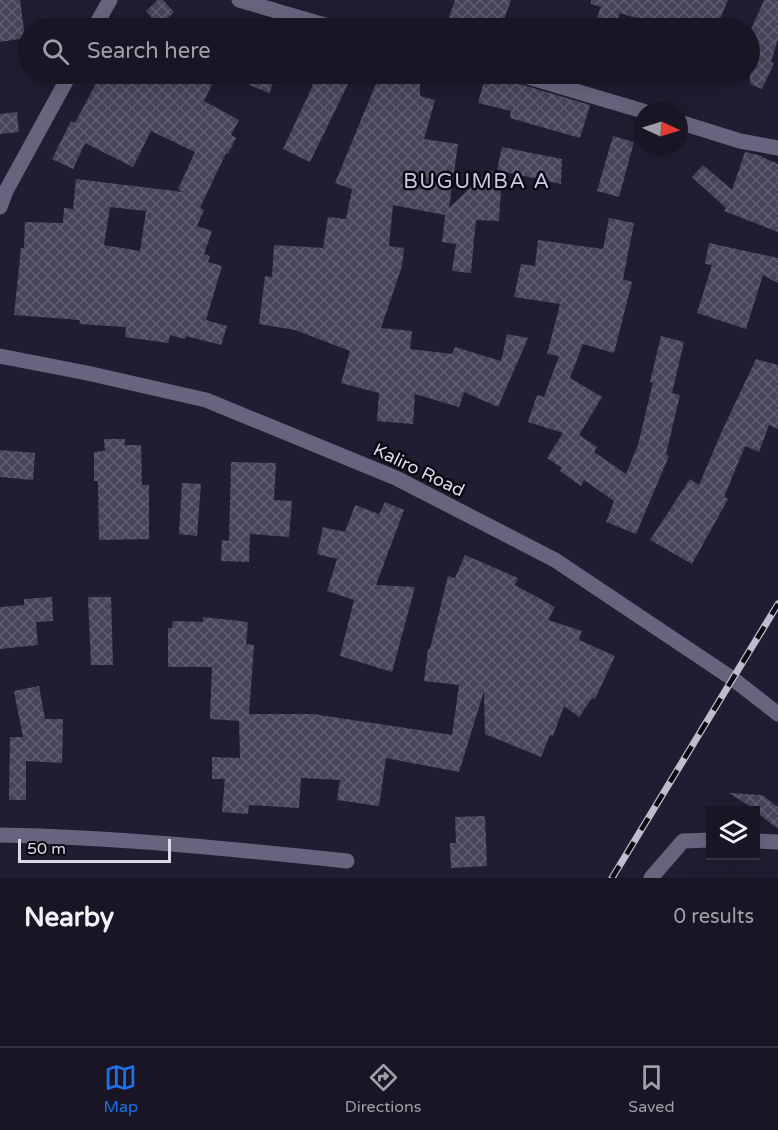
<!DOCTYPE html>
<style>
:root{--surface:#191525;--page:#262232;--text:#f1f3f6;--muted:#9f9fa7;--line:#373442;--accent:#1a73e8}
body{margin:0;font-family:"Varela Round",sans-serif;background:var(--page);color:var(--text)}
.controls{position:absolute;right:18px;bottom:18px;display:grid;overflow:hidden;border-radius:0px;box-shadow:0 6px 24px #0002}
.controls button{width:54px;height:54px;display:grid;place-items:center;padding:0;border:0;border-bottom:2px solid var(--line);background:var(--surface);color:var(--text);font:30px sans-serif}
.compass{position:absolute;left:634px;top:102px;width:54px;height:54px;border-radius:50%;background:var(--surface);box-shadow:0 6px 24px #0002;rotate:94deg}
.scale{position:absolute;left:18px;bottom:15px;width:153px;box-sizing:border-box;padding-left:6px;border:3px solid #dddae8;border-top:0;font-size:16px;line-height:21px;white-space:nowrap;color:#dddae8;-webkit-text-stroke:4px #0a0811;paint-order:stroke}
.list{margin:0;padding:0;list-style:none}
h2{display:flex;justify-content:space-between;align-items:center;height:78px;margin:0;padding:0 24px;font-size:26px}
h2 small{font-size:20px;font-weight:400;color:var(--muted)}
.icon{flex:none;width:33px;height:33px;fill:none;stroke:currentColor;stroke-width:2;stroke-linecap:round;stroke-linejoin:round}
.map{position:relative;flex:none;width:778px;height:878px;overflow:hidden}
.search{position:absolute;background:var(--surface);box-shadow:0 6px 24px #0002;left:18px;right:18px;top:18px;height:66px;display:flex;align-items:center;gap:15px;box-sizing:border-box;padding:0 21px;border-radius:33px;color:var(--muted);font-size:22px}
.sheet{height:168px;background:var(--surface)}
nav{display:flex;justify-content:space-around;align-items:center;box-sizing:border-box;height:84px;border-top:2px solid var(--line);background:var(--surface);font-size:16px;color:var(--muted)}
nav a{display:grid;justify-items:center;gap:3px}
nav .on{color:var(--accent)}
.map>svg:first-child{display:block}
</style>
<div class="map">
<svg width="778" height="878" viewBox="0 0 778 878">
<defs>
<pattern id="building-cross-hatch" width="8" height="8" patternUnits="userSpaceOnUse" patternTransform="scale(1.5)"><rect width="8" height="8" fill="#47435a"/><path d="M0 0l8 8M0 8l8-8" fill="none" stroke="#615e72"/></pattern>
</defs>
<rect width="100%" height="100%" fill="#211c31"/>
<!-- building -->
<path fill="url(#building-cross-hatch)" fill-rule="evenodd" d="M 0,0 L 20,0 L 25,38 L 0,42 Z
M 158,0 L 163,0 L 174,12 L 159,26 L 146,11 Z
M 455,0 L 511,0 L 501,28 L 491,28 L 468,20 L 467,24 L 449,17 Z
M 591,0 L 728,0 L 716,28 L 643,28 L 646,21 L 620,13 L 615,28 L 593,28 L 601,7 L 591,4 Z
M 764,0 L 778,0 L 778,39 L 771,62 L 774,63 L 762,89 L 750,84 L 750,32 Z
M 101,74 L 217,74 L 204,101 L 239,120 L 231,135 L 236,138 L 228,154 L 226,153 L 200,208 L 204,210 L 197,226 L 212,231 L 204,254 L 210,256 L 208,262 L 222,266 L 206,320 L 227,326 L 221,345 L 186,336 L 185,339 L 170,335 L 168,343 L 125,337 L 126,327 L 79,324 L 80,320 L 14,315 L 21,248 L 24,248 L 25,222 L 63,223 L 64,208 L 73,209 L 76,179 L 183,192 L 178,189 L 195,152 L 151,131 L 133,167 L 85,143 L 73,169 L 52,159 L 71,121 L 75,123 ZM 110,207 L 146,211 L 140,251 L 104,245 Z
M 224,74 L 277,74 L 269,93 Z
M 289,74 L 353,74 L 310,162 L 283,149 L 313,85 Z
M 380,74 L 420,74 L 420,96 L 435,100 L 424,139 L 458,144 L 449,208 L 489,170 L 502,174 L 499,221 L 476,220 L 471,273 L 452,271 L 456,244 L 442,242 L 445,215 L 393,205 L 389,246 L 404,248 L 402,266 L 381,328 L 412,331 L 410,349 L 452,354 L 455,347 L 501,361 L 507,334 L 528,338 L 498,407 L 464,392 L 459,407 L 415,394 L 413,424 L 377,421 L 379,393 L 341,383 L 350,351 L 295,330 L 259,324 L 265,276 L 272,277 L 274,245 L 323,248 L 328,217 L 346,219 L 352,189 L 335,183 Z
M 486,74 L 590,105 L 580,138 L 510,118 L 511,111 L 478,103 Z
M 17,112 L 19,132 L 0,134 L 0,114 Z
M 613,136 L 634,142 L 619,197 L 597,191 Z
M 502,147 L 562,159 L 561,184 L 497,170 Z
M 745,152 L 762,156 L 762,157 L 778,164 L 778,232 L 724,211 L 726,208 L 692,177 L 703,165 L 732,190 Z
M 609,218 L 634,223 L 623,279 L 632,282 L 614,353 L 583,344 L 570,378 L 602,397 L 579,435 L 597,447 L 594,452 L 626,474 L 638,445 L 653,382 L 650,382 L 661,336 L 684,342 L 672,393 L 680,395 L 666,454 L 669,456 L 636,534 L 606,522 L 614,501 L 584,480 L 581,486 L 560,471 L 562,468 L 547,458 L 563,433 L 528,422 L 537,395 L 544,397 L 559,356 L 547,354 L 560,304 L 514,297 L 521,264 L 535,266 L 538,240 L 603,249 Z
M 709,243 L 778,258 L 778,283 L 763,275 L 746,329 L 697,313 L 712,265 L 705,264 Z
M 756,359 L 778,365 L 778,429 L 769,425 L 759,452 L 745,446 L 724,497 L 728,499 L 692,564 L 650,540 L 690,479 L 699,485 L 722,431 Z
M 104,439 L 125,439 L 125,445 L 141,445 L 142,485 L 149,485 L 149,539 L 99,540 L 98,481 L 94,481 L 94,452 L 105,451 Z
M 0,450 L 35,453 L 33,480 L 0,477 Z
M 231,462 L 276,463 L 274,500 L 292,501 L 289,537 L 250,534 L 249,562 L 221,561 L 222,540 L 229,541 Z
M 182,483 L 201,484 L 197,536 L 179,534 Z
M 385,502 L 404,510 L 376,585 L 415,587 L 392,672 L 340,656 L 354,600 L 327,591 L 337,559 L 317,554 L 323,527 L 345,532 L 355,505 L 379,514 Z
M 465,555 L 518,578 L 515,585 L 555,607 L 548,620 L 582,631 L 579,640 L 615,656 L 595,699 L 592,698 L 579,717 L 564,706 L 553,736 L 550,735 L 541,757 L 485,734 L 484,691 L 459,772 L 386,758 L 379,806 L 337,800 L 340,780 L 301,778 L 299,808 L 249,805 L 248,814 L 222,812 L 225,779 L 212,779 L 212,757 L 240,758 L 239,721 L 210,719 L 212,667 L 168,667 L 168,628 L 172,628 L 173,621 L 203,622 L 203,617 L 248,622 L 246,644 L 254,645 L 249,714 L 313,714 L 452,735 L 459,685 L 424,681 L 428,649 L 430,649 L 448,576 L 455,578 Z
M 52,597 L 53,621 L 36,622 L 38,645 L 0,649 L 0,607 L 24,605 L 24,599 Z
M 88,597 L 111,597 L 113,665 L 91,665 Z
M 39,686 L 45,719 L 63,719 L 62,763 L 26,761 L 26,800 L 9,800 L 10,737 L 23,737 L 14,691 Z
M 729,793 L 762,795 L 778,807 L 778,829 L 756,812 L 756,810 Z
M 485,816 L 487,866 L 451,868 L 450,843 L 456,843 L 455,817 Z"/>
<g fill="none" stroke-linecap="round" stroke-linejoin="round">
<!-- minor -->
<path stroke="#69647d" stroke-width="15" d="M 239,0 L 335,28
M 94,28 L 110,0
M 518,74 L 643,111
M 679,122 L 740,141 L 778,148
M 0,207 L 6,191 L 70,74
M 0,835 C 116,837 232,849 347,861
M 756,841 L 778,842
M 651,878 L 683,841 L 710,840"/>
<!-- secondary -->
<path stroke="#69647d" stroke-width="15" d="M 0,356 L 87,373 L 206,400 L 396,478 L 555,560 L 733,679 L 778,714"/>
<defs>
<path id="rail" d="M 612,878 L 778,604"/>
</defs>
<!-- rail casing -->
<use href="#rail" stroke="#bfbccb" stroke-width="7"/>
<!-- rail -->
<use href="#rail" stroke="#0a0811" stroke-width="4.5" stroke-dasharray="14" stroke-linecap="butt"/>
</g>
<g text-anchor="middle" stroke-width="5" stroke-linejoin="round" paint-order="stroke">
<!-- street labels -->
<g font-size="18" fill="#dddae8" stroke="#0a0811">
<text transform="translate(419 470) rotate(26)" y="6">Kaliro Road</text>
</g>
<!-- quarter labels -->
<g font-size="21" letter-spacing="1.5" fill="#ccc7e3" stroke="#0a0811">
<text x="477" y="188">BUGUMBA A</text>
</g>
</g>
</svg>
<div class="controls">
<button><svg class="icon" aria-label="layers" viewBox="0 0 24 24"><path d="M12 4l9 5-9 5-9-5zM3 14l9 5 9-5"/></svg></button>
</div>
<svg class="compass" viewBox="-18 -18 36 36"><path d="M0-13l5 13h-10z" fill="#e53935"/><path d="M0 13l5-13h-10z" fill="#9f9fa7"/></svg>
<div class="scale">50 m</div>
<div class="search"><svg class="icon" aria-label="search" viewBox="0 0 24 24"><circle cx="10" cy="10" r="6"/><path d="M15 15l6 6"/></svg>Search here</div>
</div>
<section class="sheet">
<h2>Nearby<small>0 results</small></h2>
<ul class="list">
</ul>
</section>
<nav>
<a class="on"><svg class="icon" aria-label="map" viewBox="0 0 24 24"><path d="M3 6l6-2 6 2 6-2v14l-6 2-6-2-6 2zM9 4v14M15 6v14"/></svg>Map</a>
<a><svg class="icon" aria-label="directions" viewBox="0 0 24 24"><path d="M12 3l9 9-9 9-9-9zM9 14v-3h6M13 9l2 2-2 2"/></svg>Directions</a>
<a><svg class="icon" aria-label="saved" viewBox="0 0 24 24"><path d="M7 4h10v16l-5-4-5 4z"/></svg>Saved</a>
</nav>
